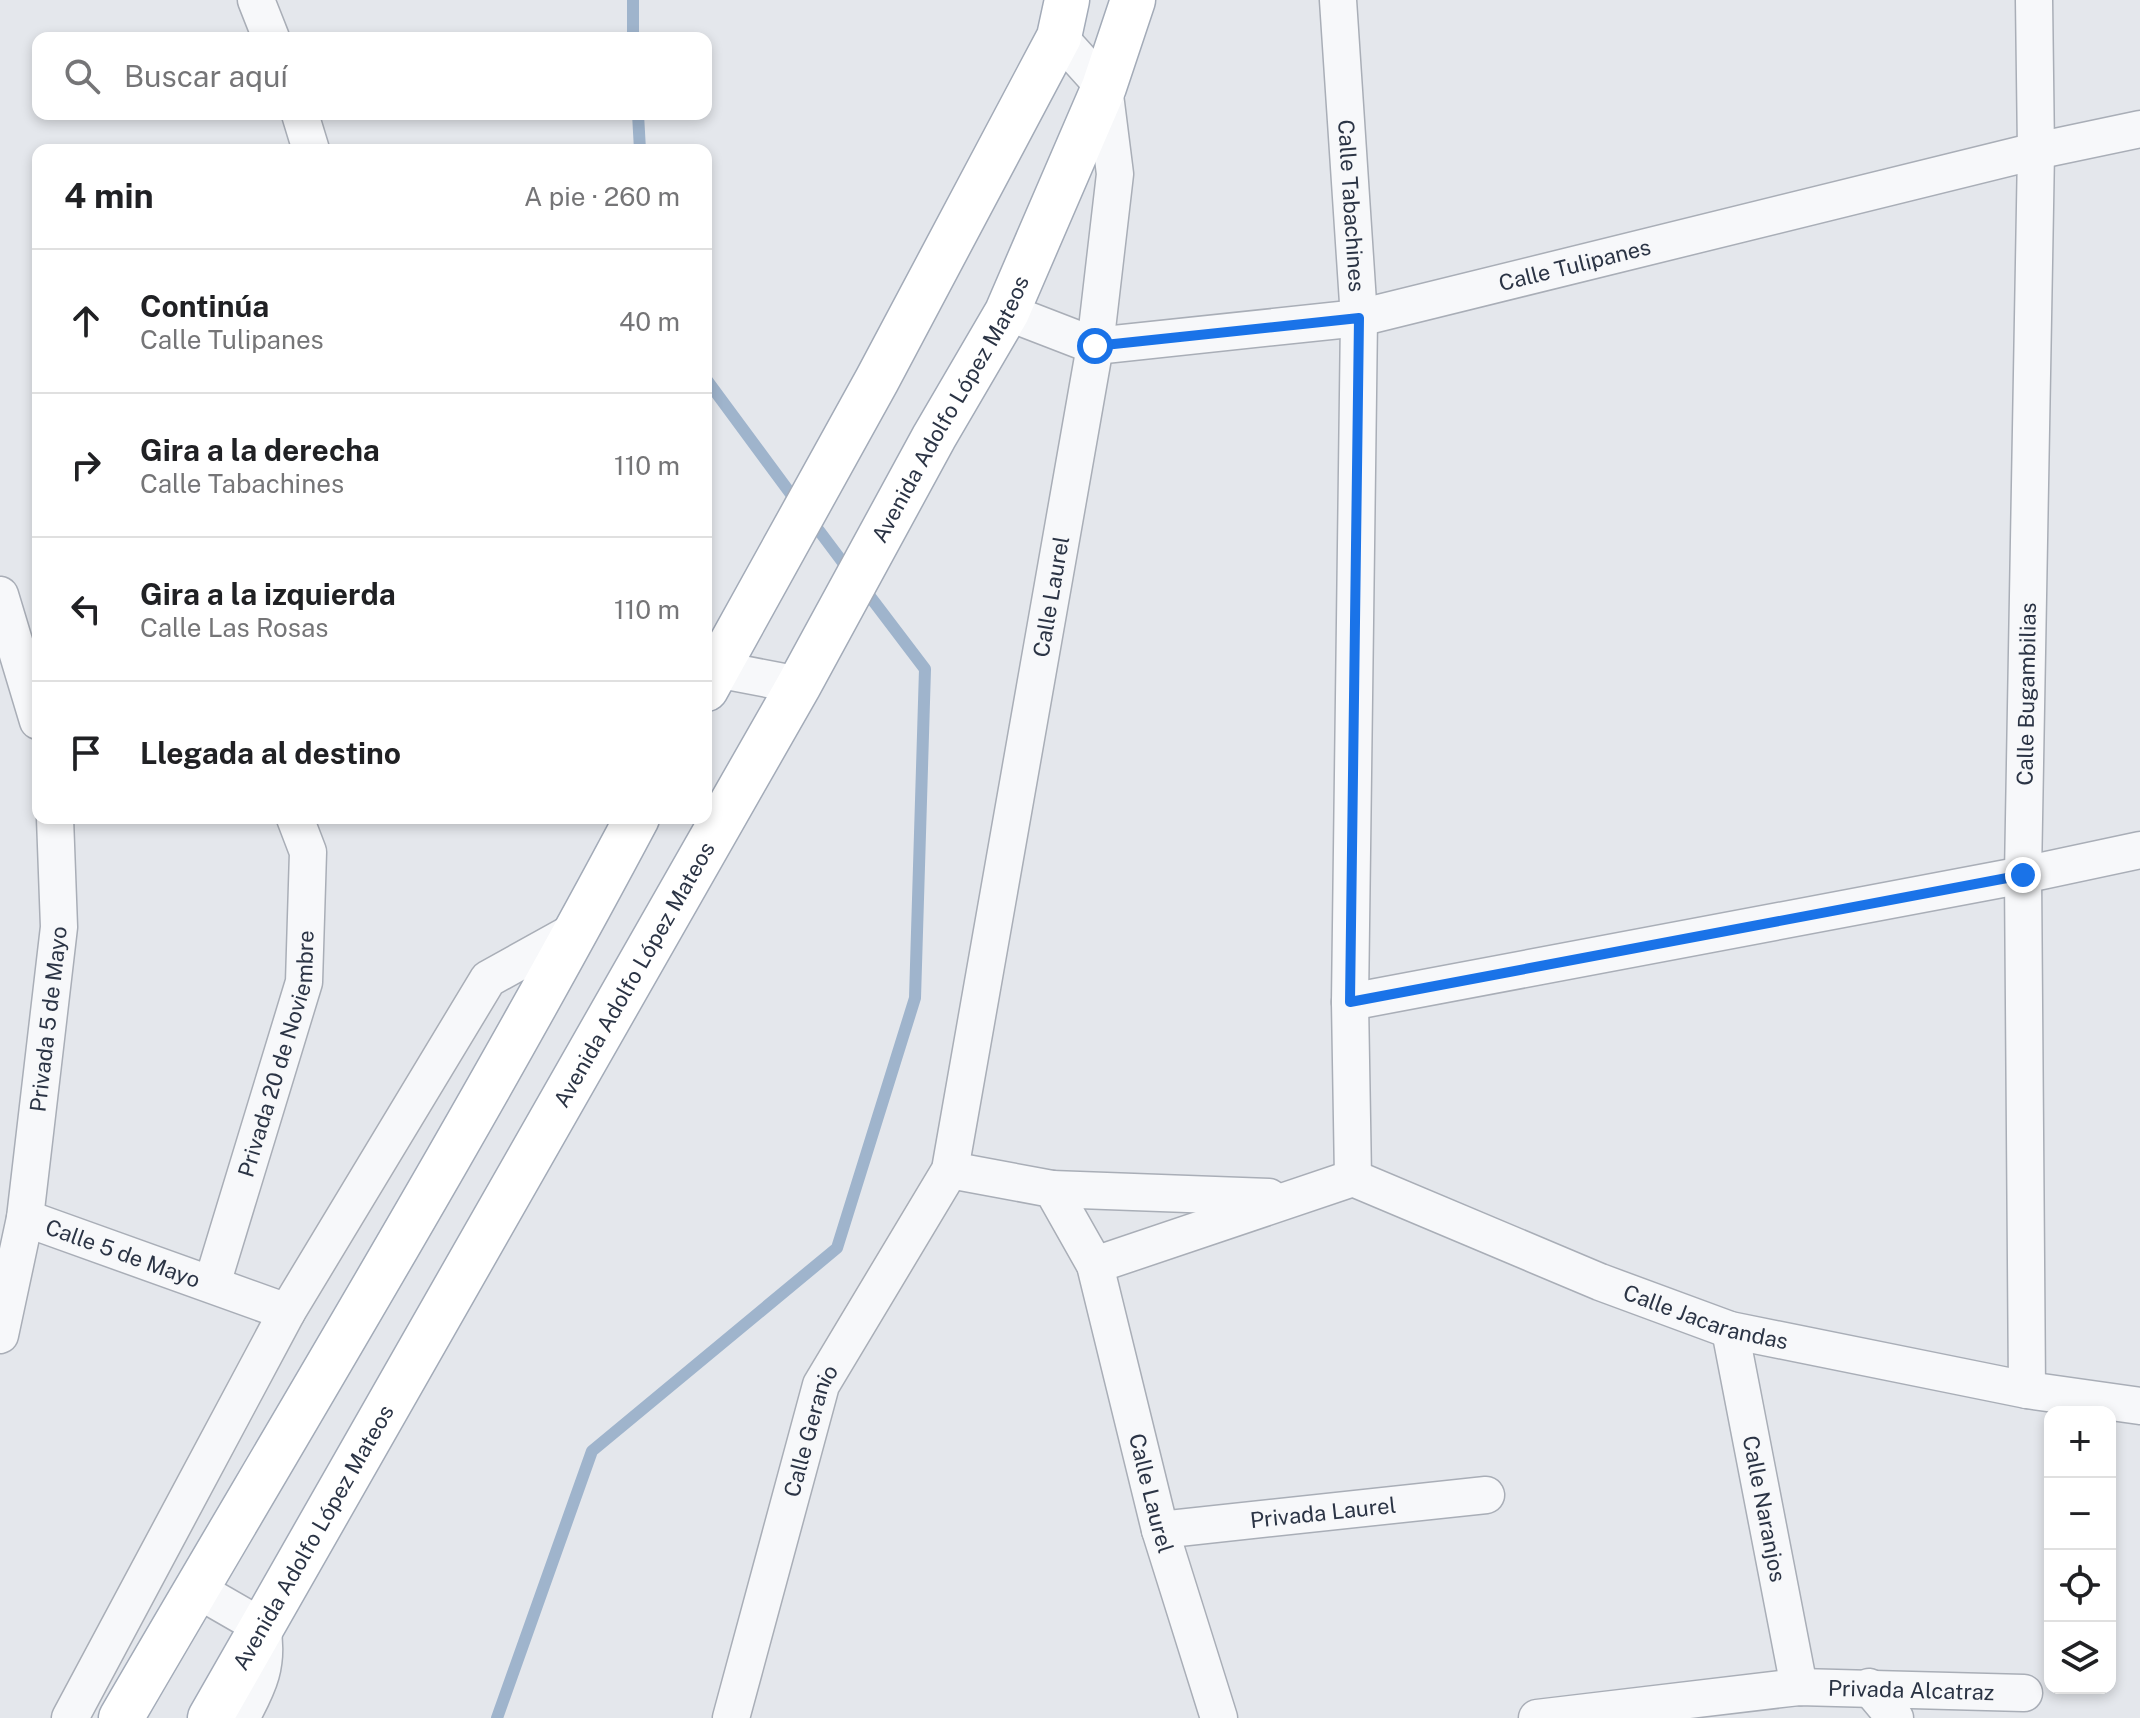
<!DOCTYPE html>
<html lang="es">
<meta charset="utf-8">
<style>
:root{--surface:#fff;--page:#f6f6f6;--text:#202124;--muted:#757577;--line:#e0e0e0}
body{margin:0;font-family:"Public Sans",sans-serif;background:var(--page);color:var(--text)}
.controls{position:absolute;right:24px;bottom:24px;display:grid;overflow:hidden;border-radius:16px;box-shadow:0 4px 12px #0003}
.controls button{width:72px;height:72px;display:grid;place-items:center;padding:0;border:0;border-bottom:2px solid var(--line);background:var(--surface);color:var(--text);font:40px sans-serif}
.stop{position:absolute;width:24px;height:24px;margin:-18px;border:6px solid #1a73e8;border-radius:50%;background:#fff}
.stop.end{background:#1a73e8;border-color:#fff;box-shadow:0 2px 8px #0008}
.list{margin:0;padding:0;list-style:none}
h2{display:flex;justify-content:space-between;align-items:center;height:104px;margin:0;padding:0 32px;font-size:34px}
h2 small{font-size:26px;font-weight:400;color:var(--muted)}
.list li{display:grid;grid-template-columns:52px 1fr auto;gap:24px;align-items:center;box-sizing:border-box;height:144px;padding:0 32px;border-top:2px solid var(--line)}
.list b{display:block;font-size:30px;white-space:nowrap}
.list p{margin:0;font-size:26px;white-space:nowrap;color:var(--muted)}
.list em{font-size:26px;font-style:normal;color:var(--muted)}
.icon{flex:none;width:44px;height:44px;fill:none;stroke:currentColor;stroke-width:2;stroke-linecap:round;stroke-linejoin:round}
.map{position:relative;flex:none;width:2140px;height:1718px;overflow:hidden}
.search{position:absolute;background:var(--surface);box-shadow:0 4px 12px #0003;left:32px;top:32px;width:680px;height:88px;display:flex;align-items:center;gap:20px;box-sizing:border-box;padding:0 28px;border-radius:16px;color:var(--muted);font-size:30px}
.panel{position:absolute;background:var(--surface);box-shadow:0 4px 12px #0003;left:32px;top:144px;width:680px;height:680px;border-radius:16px}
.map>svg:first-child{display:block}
</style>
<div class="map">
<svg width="2140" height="1718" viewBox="0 0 2140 1718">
<rect width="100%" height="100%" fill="#e4e7ec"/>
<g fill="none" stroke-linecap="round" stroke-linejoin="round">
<!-- stream -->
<path stroke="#9fb4cc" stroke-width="12" d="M 633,0 L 633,38
M 638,114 L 640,150
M 706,379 L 799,505
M 811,520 L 850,572
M 497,1718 L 592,1451 L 837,1248 L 915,998 L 925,669 L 862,586"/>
<defs>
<g id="minor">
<path d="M 256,0 L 271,38"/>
<path id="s1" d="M 1338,0 L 1359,318 L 1350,1002 L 1353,1178"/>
<path d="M 300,114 L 311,150"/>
<path id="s2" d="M 1007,312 L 1095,346 L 1359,318 L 2036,151 L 2140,129"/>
<path d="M 0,595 L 38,721"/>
<path d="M 706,667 L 799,685"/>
<path d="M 1350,1002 L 2023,875 L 2140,850"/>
<path id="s3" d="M 950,1170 L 1052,1189 L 1095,1265 L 1160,1530 L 1219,1718"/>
<path d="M 1052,1189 L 1269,1197"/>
<path id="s4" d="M 25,1218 L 287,1312"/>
<path id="s5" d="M 1095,1265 L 1353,1178 L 1600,1282 L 1730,1330 L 2027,1390 L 2140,1406"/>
<path id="s6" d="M 212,1284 L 304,982 L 308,852 L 295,818"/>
<path id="s7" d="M 1730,1330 L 1799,1687"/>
<path id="s8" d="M 0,1335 L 25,1218 L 59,927 L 55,818"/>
<path id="s9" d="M 2027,1390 L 2023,875 L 2036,151 L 2034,0"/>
<path id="s10" d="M 1160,1530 L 1486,1495"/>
<path d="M 196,1589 L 262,1627 C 269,1664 259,1685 241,1718"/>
<path d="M 1869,1687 L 1895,1718"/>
<path d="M 70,1718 L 287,1312 L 488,979 L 578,929"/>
<path id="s11" d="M 731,1718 L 821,1385 L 950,1170 L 1095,346 L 1115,174 L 1104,87 L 1059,37"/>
<path id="s12" d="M 1537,1718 L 1799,1687 L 2024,1693"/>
</g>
<g id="primary">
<path d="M 706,689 L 877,380 L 1059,37 L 1067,0"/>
<path d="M 121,1718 C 295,1419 475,1123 637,818"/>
<path id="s13" d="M 210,1718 L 799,685 L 934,437 L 1007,312 L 1104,87 L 1133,0"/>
</g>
</defs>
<!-- minor casing -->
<use href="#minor" stroke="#a9aeb7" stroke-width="39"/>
<!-- primary casing -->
<use href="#primary" stroke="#a3abb8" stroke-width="47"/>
<!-- minor -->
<use href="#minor" stroke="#f7f8fa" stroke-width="36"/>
<!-- primary -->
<use href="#primary" stroke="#fff" stroke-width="44"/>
</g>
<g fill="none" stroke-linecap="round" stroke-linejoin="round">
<!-- route -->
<path stroke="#1a73e8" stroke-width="10" d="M 1095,346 L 1359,318 L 1350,1002 L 2023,875"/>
</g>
<g text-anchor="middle" stroke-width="8" stroke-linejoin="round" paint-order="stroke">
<!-- street labels -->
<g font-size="22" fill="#2b3445" stroke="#f4f6f9">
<text dy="8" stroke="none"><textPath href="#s1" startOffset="206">Calle Tabachines</textPath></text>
<text dy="8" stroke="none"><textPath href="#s2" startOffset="582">Calle Tulipanes</textPath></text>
<text dy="8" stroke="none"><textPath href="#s13" startOffset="1504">Avenida Adolfo López Mateos</textPath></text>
<text dy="8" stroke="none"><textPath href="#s11" startOffset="1178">Calle Laurel</textPath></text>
<text dy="8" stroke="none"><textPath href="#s9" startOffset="696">Calle Bugambilias</textPath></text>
<text dy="8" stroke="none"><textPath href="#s13" startOffset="856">Avenida Adolfo López Mateos</textPath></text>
<text dy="8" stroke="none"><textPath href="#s8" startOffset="320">Privada 5 de Mayo</textPath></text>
<text dy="8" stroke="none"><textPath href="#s6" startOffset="240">Privada 20 de Noviembre</textPath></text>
<text dy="8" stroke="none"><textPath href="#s4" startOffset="104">Calle 5 de Mayo</textPath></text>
<text dy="8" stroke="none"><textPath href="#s5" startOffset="652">Calle Jacarandas</textPath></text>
<text dy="8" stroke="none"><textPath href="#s11" startOffset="298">Calle Geranio</textPath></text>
<text dy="8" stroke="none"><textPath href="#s3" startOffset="426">Calle Laurel</textPath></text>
<text dy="8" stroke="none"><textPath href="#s7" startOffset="182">Calle Naranjos</textPath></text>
<text dy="8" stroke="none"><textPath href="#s10" startOffset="164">Privada Laurel</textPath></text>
<text dy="8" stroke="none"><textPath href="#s13" startOffset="208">Avenida Adolfo López Mateos</textPath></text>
<text dy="8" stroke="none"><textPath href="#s12" startOffset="376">Privada Alcatraz</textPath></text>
</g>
</g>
</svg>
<div class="controls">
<button>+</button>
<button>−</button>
<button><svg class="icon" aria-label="locate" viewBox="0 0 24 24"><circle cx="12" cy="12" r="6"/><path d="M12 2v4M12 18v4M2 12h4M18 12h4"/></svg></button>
<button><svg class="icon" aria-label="layers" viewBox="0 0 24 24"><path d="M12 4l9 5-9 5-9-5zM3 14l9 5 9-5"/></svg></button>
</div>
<div class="stop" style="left:1095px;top:346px"></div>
<div class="stop end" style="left:2023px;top:875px"></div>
<div class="search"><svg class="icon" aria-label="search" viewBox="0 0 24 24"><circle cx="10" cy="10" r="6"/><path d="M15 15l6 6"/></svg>Buscar aquí</div>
<section class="panel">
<h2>4 min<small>A pie · 260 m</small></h2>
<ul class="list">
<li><svg class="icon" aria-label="ahead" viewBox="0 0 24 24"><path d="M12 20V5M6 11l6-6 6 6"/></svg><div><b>Continúa</b><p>Calle Tulipanes</p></div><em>40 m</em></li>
<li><svg class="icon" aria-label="right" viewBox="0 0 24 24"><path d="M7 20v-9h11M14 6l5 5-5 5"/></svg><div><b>Gira a la derecha</b><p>Calle Tabachines</p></div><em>110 m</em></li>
<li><svg class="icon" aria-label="left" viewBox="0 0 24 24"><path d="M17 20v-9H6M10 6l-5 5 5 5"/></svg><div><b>Gira a la izquierda</b><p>Calle Las Rosas</p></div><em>110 m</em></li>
<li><svg class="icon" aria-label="arrive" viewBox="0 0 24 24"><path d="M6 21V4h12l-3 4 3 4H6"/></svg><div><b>Llegada al destino</b></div></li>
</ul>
</section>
</div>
